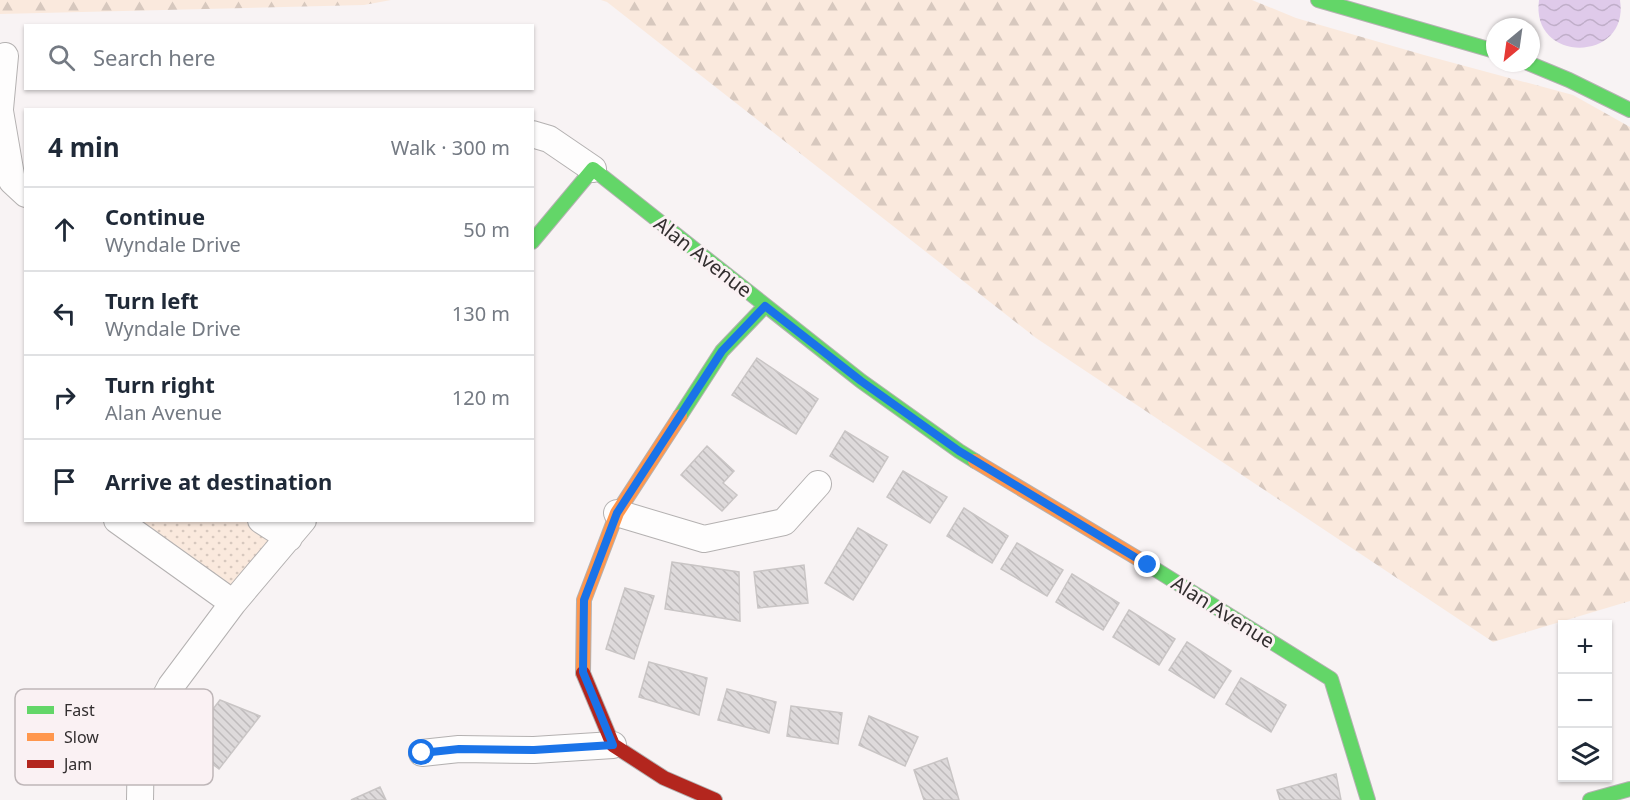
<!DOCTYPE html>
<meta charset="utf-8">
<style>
:root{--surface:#fff;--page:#f2f2f3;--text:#1f2937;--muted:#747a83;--line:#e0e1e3}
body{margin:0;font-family:"Noto Sans",sans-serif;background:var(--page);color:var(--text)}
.controls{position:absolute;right:18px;bottom:18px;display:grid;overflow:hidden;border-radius:0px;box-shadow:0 2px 4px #0004}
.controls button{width:54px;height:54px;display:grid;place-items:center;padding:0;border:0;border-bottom:2px solid var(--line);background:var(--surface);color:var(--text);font:30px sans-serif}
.compass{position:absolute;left:1486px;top:18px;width:54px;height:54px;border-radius:50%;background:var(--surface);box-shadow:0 2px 4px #0004;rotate:209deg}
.stop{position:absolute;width:18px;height:18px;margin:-14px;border:4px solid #1a73e8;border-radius:50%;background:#fff}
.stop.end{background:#1a73e8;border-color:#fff;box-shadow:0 2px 6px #0008}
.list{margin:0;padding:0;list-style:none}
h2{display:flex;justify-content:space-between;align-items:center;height:78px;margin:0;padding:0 24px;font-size:26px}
h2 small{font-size:20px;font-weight:400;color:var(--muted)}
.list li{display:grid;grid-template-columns:39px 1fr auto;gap:18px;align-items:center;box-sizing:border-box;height:84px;padding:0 24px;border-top:2px solid var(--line)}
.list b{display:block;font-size:22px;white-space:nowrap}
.list p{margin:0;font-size:20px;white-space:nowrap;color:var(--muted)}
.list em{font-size:20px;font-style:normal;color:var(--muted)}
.icon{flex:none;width:33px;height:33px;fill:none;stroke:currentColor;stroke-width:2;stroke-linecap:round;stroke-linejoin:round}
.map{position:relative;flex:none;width:1630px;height:800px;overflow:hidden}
.search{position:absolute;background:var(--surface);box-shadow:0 2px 4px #0004;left:24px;top:24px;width:510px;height:66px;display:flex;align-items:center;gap:15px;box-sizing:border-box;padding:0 21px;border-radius:0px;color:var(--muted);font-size:22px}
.panel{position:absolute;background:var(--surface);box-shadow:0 2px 4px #0004;left:24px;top:108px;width:510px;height:414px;border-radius:0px}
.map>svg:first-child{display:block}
</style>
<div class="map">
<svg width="1630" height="800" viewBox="0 0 1630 800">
<defs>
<pattern id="forest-firs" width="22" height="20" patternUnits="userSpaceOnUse" patternTransform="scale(1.5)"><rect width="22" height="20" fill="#fae9dd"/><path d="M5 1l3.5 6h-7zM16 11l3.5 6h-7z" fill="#d7c8be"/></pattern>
<pattern id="park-dots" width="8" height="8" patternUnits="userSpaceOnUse" patternTransform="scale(1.5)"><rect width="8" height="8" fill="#fae9dd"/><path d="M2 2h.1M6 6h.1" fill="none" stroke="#d7c8be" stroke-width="1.8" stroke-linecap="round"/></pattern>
<pattern id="water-waves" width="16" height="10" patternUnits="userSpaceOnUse" patternTransform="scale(1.5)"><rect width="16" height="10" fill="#dfcaea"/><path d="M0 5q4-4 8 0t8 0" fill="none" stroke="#c0aec9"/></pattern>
<pattern id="building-back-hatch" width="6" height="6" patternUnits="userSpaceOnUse" patternTransform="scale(1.5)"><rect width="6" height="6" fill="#dedadb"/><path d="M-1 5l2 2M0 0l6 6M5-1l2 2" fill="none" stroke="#bfbbbc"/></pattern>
</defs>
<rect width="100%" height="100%" fill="#f8f3f4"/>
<!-- forest -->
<path fill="url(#forest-firs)" d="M 0,0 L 391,0 L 364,5 L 0,14 Z
M 601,0 L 1252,0 L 1296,18 L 1424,55 L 1573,95 L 1630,127 L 1630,601 L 1493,642 L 1036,338 L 607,2 Z"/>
<!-- park -->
<path fill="url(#park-dots)" d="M 130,521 L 246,521 L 281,541 L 234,594 Z"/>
<!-- water -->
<path fill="url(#water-waves)" d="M 1539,0 L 1620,0 C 1630,63 1530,64 1539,0 Z"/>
<!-- building -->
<path fill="url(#building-back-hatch)" stroke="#c9c5c5" stroke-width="1.5" d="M 757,358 L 818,399 L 796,434 L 732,395 Z
M 845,431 L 888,457 L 873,482 L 830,456 Z
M 707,446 L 734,471 L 723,483 L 737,495 L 722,511 L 681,475 Z
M 903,471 L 947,497 L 930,523 L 887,497 Z
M 964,508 L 1008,536 L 992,563 L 947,536 Z
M 858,528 L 887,545 L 853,600 L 825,583 Z
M 1017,543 L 1063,570 L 1047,596 L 1001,569 Z
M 672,562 L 739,572 L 740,621 L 665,609 Z
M 804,565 L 808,603 L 758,608 L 754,572 Z
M 1072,574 L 1119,603 L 1103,630 L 1056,602 Z
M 625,588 L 654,596 L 634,659 L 606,649 Z
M 1129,610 L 1175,639 L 1159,665 L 1113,637 Z
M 1187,642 L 1231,671 L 1214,698 L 1169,670 Z
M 649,662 L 707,678 L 699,715 L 639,697 Z
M 1241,678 L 1286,705 L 1271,732 L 1226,704 Z
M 727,689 L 776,702 L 769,733 L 718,720 Z
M 220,700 L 260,716 L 219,769 L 186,744 Z
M 791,706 L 842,713 L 838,744 L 787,736 Z
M 869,716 L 918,737 L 905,766 L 859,745 Z
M 947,758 L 959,800 L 924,800 L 914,770 Z
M 1336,774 L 1341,800 L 1280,800 L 1277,790 Z
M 380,787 L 386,800 L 351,800 Z"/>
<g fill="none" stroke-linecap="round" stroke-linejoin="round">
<defs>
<path id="street" d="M 0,109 L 5,56
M 0,111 L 12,181 L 26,194
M 532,134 L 549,139 L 593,169
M 617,513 L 704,539 L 784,522 L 818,484
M 117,520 L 233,603
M 261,520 L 289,538
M 422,753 L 459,749 L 534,750 L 613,745
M 140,800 L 141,742 L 171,686 L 233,603 L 303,520"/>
<path id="fast" d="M 1318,0 L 1495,51
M 1528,63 L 1569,80 L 1630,110
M 532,242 L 593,169 L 861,381 L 959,451 L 975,461
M 680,416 L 722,351 L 765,306
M 1142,561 L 1331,679 L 1368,800
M 1590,800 L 1630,789"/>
<path id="slow" d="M 975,461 L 1142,561
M 583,673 L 584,600 L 617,513 L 680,416"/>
<path id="jam" d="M 583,673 L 613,745 L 664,778 L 715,800"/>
</defs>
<!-- street casing -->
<use href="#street" stroke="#b4b1b1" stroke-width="28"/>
<!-- fast casing -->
<use href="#fast" stroke="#b4b1b1" stroke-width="16"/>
<!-- slow casing -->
<use href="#slow" stroke="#b4b1b1" stroke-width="16"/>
<!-- jam casing -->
<use href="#jam" stroke="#b4b1b1" stroke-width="16"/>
<!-- street -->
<use href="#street" stroke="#fefdfd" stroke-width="26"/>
<!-- fast -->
<use href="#fast" stroke="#63d668" stroke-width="14"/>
<!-- slow -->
<use href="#slow" stroke="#ff974d" stroke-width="14"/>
<!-- jam -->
<use href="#jam" stroke="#b3261e" stroke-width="14"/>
</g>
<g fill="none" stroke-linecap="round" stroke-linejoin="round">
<!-- route -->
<path stroke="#1a73e8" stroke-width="8" d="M 422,753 L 459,749 L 534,750 L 613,745 L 583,672 L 584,600 L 617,513 L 722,351 L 765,306 L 861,381 L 959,451 L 1148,565"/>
</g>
<g text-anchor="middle" stroke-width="6" stroke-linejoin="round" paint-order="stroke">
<!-- street labels -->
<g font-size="20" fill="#322e2f" stroke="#faf1f3">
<text transform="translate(703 257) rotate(38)" y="7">Alan Avenue</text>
<text transform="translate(1223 612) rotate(32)" y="7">Alan Avenue</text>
</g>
</g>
<!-- legend -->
<rect x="15" y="689" width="198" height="96" rx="9" fill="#faf1f3" stroke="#beb6b8" stroke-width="1.5"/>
<rect x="27" y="706" width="27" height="8" fill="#63d668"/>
<rect x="27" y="733" width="27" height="8" fill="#ff974d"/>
<rect x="27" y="760" width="27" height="8" fill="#b3261e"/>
<g font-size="16" fill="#322e2f">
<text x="64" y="716">Fast</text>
<text x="64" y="743">Slow</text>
<text x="64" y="770">Jam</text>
</g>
</svg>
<div class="controls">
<button>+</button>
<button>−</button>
<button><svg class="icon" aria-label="layers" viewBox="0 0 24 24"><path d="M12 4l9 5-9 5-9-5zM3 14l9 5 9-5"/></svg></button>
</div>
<svg class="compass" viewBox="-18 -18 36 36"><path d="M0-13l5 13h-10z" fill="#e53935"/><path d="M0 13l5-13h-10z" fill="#747a83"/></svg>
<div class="stop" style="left:422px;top:753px"></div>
<div class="stop end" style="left:1148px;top:565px"></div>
<div class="search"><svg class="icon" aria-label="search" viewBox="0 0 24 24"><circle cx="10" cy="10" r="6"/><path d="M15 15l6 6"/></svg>Search here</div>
<section class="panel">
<h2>4 min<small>Walk · 300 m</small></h2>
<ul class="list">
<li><svg class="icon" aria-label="ahead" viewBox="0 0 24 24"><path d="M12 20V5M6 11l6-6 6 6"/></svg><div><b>Continue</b><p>Wyndale Drive</p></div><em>50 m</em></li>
<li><svg class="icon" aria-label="left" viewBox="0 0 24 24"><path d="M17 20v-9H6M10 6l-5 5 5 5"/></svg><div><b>Turn left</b><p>Wyndale Drive</p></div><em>130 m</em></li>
<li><svg class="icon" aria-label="right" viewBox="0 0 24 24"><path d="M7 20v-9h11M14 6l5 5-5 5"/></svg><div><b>Turn right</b><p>Alan Avenue</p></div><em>120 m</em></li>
<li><svg class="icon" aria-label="arrive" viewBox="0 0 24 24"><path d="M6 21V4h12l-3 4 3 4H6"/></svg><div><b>Arrive at destination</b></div></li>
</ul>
</section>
</div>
